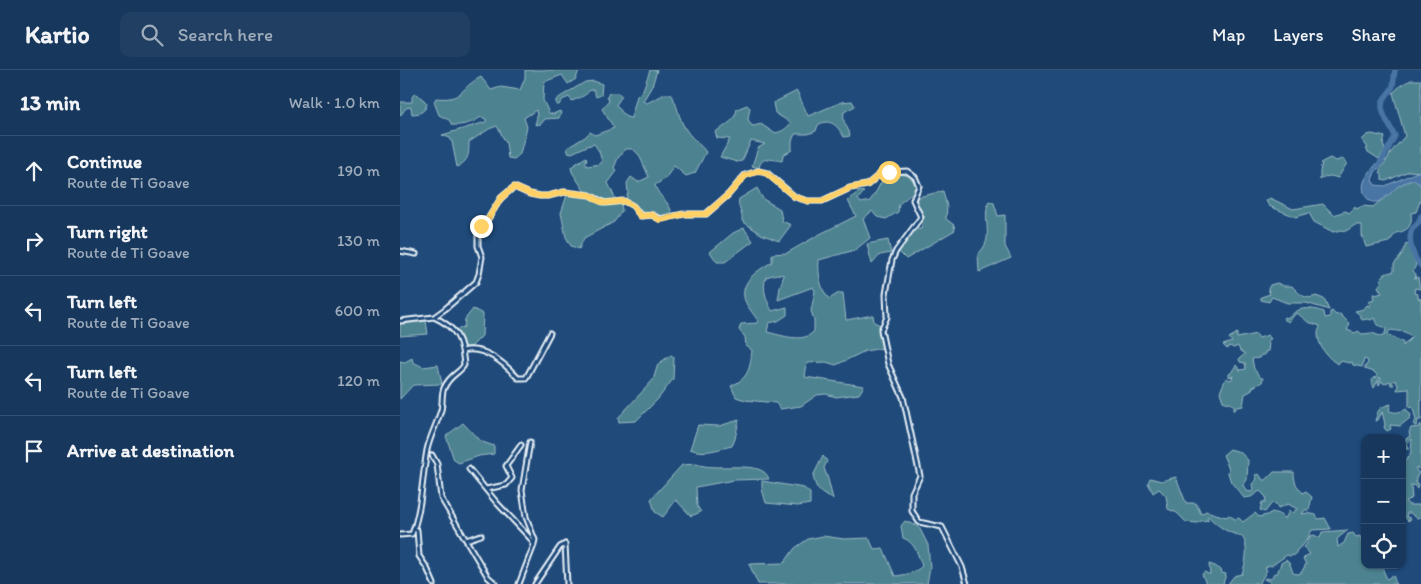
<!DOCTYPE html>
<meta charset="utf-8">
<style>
:root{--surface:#17385c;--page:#203f62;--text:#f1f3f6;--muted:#9eacbb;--line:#365272}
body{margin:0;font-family:Itim,sans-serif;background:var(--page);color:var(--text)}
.controls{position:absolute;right:15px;bottom:15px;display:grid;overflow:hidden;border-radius:10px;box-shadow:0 1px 4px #0004}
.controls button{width:45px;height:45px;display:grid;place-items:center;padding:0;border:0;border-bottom:1px solid var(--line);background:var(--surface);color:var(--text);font:25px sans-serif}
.stop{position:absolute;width:15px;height:15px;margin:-11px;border:4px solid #ffd166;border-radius:50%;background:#fff}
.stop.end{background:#ffd166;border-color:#fff;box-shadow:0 1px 5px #0008}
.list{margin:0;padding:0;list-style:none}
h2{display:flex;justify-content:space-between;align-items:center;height:65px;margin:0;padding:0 20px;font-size:21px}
h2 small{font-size:16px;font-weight:400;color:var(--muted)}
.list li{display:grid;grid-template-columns:32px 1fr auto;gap:15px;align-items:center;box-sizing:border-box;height:70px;padding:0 20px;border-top:1px solid var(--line)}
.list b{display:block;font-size:19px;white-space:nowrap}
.list p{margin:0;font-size:16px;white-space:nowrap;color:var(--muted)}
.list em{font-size:16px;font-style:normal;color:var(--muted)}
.icon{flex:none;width:28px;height:28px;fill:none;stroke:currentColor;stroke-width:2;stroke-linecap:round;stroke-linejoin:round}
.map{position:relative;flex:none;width:1021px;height:514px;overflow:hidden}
header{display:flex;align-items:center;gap:30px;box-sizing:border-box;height:70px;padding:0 25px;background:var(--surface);border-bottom:1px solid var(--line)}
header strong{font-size:24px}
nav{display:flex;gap:28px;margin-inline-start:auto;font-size:18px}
.search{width:350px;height:45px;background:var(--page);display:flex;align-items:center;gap:12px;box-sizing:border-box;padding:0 18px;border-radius:10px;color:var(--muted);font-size:19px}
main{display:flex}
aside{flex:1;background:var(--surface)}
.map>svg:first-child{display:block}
</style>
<header>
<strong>Kartio</strong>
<div class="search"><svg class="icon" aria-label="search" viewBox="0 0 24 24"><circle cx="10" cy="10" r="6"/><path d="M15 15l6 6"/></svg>Search here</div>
<nav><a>Map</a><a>Layers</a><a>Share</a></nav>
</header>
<main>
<aside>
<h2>13 min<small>Walk · 1.0 km</small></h2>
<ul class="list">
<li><svg class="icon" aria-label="ahead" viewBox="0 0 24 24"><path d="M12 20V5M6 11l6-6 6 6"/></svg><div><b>Continue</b><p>Route de Ti Goave</p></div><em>190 m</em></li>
<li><svg class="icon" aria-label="right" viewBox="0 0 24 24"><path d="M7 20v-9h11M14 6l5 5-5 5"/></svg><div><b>Turn right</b><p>Route de Ti Goave</p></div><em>130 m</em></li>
<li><svg class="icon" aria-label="left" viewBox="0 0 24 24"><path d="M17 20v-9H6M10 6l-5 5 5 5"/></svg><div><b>Turn left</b><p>Route de Ti Goave</p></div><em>600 m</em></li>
<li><svg class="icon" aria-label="left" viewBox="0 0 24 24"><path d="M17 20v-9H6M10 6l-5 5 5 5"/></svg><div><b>Turn left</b><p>Route de Ti Goave</p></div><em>120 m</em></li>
<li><svg class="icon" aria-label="arrive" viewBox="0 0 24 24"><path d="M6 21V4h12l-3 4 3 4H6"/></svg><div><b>Arrive at destination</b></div></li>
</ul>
</aside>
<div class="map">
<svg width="1021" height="514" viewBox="0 0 1021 514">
<rect width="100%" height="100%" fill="#1f4a7a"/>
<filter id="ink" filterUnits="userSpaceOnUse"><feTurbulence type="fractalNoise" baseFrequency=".02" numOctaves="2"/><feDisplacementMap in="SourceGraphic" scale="10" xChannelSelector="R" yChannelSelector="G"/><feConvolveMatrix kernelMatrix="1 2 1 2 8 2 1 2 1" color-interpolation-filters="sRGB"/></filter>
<g filter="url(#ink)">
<!-- green -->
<path fill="#4e8390" stroke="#9bbac4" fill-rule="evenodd" d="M 125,0 L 179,0 L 176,9 L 168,14 L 162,5 L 144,12 L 143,30 L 149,43 L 153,44 L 160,41 L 161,43 L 159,48 L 145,49 L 141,54 L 135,55 L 137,47 L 136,40 L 124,48 L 127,57 L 120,84 L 114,89 L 108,88 L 106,73 L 97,56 L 89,59 L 69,72 C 69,84 69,91 57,97 L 52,72 L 50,68 L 42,65 L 86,52 L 86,49 L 81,47 C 73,53 61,56 52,55 L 49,50 L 39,45 L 34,32 L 36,28 C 64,31 59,18 81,7 L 91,20 L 101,17 L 120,20 L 125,8 Z
M 250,0 L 257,0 L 252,16 L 243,31 L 247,33 L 265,24 L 271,24 C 278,35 278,47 285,58 C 290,67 300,74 306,82 L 295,103 L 286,106 L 274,96 L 265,109 L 255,115 C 259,129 269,129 272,144 L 261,148 L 254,142 L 242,143 L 232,132 L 226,129 L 228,123 L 227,113 L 231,107 L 238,112 L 249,107 L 239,85 L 233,79 L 226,79 L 218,88 L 214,98 L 217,101 L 208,113 L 216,130 L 205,130 L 185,122 L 172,102 L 171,97 L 186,87 L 187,89 L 185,93 L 187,96 L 200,94 L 202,92 L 199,81 L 194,74 L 187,76 L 172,83 L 168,82 L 167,78 L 185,67 L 190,62 L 195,65 L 214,58 L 202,39 L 209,31 L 207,27 L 209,23 L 218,23 L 222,26 L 216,35 L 226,47 L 231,48 L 237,26 L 243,20 Z
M 1011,10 L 1021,10 L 1021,102 L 1009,101 L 986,111 L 982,110 L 982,105 L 980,103 L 980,99 L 985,93 L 991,82 L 1005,66 L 993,23 L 1001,15 Z
M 194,11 L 202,14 L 201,25 L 196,27 L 194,20 L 190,20 C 186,26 179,28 172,31 L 169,27 L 162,30 L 159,35 L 156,35 L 156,30 L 160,27 L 185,12 Z
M 397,21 L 408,46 L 442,32 L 452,31 L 455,36 L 444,42 C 442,56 448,54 450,66 L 444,67 C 438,57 431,47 418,55 L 416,61 L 408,64 L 395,64 L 392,71 L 392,80 L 383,85 L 382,91 C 373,90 361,85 359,98 L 352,96 L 358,78 L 365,74 L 351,71 L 342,91 L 337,92 L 320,87 L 330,69 L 317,68 L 315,62 C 325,56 335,51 337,39 L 347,35 L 350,38 L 348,49 L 351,55 L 354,56 L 361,54 L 374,63 C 382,62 386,59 391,53 L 375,43 L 373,33 Z
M 15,23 L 24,30 L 27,34 C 25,42 19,44 12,44 L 11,37 L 6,38 L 0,46 L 0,32 L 12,32 L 12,27 Z
M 972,64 L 985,67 L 983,74 L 985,80 L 979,89 L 968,82 L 966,79 L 968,78 L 962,70 L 967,65 Z
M 930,88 L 936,91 L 942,89 L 947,93 L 938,108 L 931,106 L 924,107 L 920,110 L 920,102 L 922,92 Z
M 499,104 L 510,106 L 518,116 L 510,125 L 499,134 L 498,142 L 486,149 L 477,147 L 472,141 L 463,149 L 470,168 L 455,180 L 419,190 C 418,204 420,218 429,229 L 439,223 L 443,223 L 446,250 L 473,245 L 474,252 L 480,255 L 479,262 L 483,278 L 465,281 L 436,295 L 426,292 L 407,293 L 405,307 L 464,316 L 459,324 L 436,327 L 426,324 L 417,325 L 401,336 L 380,339 L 376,333 L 345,330 L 336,327 L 331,316 C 349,308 350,298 352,280 L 346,276 L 345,267 L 339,260 L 341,254 L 357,253 L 358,251 C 354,244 345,235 344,227 C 341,210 360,199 372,192 L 372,184 L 387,183 L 420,164 L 456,146 L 448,131 L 459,121 L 464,122 L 458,129 L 461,133 L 470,131 L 477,120 L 485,105 ZM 377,204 L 384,205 L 380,217 L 378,230 L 413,217 L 415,221 L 411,241 L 414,250 L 414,261 C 404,274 381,265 367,262 L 369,253 L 378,251 L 387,245 L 387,237 L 372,241 C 366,229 362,219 366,207 Z
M 1014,109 L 1021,115 L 1021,129 L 1016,142 L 1011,143 C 1013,157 1007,161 996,163 L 989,172 L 966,177 L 962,165 L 962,155 L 955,155 L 946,161 L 942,160 L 933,162 L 914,152 L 909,143 L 896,147 L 869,136 L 866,131 L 870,128 L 893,139 L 923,134 L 934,145 L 945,141 L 950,143 L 955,137 L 956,139 L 963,136 L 973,137 L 999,115 Z
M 357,118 L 363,129 L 380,139 L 382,151 L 391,155 L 379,171 L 361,164 L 342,151 C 343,142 337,138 339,129 Z
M 543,121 L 547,137 L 546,149 L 554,155 L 555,160 L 506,189 L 497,180 L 514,159 L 521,159 C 525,147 518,140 514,128 Z
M 167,125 L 186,126 L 204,135 L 221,133 L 222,141 L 214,152 L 184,168 L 179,179 L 171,176 L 166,167 L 161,143 Z
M 589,131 L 594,133 L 598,146 L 605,145 L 605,176 L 611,188 L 579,202 L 578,184 C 596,168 581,151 589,131 Z
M 344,158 L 353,171 L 325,192 L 317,192 L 310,182 L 333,163 Z
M 488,170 L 491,183 L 480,185 L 472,194 L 467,174 Z
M 1006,174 L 1009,175 L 1016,195 L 1013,201 L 1016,204 L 1015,209 L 1018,207 L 1020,219 L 1015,218 L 1014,223 L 1018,224 L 1018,228 L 1021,229 L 1021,350 L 1018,350 L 1017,355 L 1015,356 L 1013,354 L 1016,350 L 1013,338 L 1009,337 L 1009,319 L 997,320 L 998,315 L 995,310 L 992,312 L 994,315 L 991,315 L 990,311 L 984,314 L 982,311 L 979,315 L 978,313 L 981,309 L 980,307 L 974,318 C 973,314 971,313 973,308 L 977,307 L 977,305 L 974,302 L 965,299 L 965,296 L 968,293 L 967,290 L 964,289 L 962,297 L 953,295 L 952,292 L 950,293 L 940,291 L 938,294 C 929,290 917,275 918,263 C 918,261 920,258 920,256 L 908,252 L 897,243 L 895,244 L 889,252 L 883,249 L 884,247 L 889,248 C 898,235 912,238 924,242 L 925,248 L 930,247 L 930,242 L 932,241 L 936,245 L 940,244 L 950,254 L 947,260 L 955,263 L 958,261 L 962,264 L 972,263 L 980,266 L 985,264 L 986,258 L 977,255 L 974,248 L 971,250 L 968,249 L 962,250 L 960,245 L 955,241 L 964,239 L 967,235 L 970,236 L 970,233 L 968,232 L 974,230 L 973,225 L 974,223 L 975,225 L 982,223 L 978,217 L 982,211 L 981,208 L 985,204 L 994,201 L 994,194 L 1001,186 ZM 990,260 L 1005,262 L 1012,267 L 1003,276 L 1003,272 L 987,265 Z
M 877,213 L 884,216 L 892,216 C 899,223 905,231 916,226 L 924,229 L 929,240 L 906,233 L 887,233 L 872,227 L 869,232 L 861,230 L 861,227 L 870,224 L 868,219 L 870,215 Z
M 73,239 L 83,244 L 82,266 L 71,277 L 63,277 L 55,260 L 64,257 L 65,249 Z
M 26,251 L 28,264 L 0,266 L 0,254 Z
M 837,263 L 837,268 L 856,264 L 859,268 L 868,265 L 871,269 L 868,270 L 869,274 L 868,281 L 865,282 L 865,285 L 861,285 L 859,288 L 852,289 L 854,299 L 861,308 L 863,308 L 862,312 L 853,317 L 851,321 L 845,324 L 843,336 L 837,337 L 834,341 L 834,335 L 823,331 L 820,322 L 826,308 L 830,310 L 832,309 L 833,306 L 829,307 L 829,304 L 831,303 L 836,295 L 840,300 L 846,299 L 845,293 L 840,292 L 839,289 L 845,284 L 840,281 L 838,276 L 834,278 L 829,276 L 827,279 L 823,275 L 832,272 L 829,268 Z
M 271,285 L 274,287 L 273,309 L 258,329 L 236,351 L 219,352 L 218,348 L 253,310 L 258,294 Z
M 12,288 L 13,292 L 23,297 L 38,295 L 42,314 L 13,315 L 0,329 L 0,291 L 5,292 Z
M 991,334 L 989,340 C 993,344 1002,342 1006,339 L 1011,345 L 1010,348 L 1000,356 L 990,355 L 991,359 L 987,361 L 984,358 L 985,354 L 982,342 L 978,350 L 975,351 C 979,338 978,338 991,334 Z
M 339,350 L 335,369 L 332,376 C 318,379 304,385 290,379 L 298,355 L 319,356 Z
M 63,353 L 80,371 L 94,376 L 94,384 L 79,386 L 59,393 L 54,390 L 46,366 Z
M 1021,354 L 1021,400 L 1016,397 L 1016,400 L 1019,403 L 1016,408 L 1016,413 L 1018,414 L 1017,419 L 1014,415 L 1011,416 L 1012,428 L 1005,431 L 1009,435 L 1021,435 L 1021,447 L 1017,448 L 1010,443 L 1007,443 L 1006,446 L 1011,449 L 1008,451 L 1002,443 L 1002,392 C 1013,389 1011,376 1012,369 L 1007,373 L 1009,379 L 1004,379 L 1004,382 L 1002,372 L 1010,366 L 1009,362 L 1011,358 L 1019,357 Z
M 830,379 L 840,382 L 848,390 L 847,410 L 843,415 L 846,421 L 852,422 L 853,420 L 852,414 L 857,409 L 855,405 L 859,404 L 863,410 L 866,410 L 874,402 L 894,402 C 894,411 896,416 903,423 L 905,421 L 912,427 L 909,440 L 905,440 L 902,444 L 908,443 L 916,445 L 918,449 L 925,448 L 931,459 L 912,460 L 905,473 L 897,480 L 895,485 L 890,486 L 887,485 L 871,496 L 869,495 L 865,498 L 867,500 L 859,514 L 856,514 L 855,512 L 853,514 L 828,514 L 834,506 L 842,504 C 846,492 849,477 842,466 C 827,463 819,457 808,446 L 807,448 L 809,450 L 801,451 L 797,453 L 786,452 L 777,443 L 768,439 L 766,426 L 759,419 L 753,423 L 748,413 L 750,408 L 761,411 L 776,407 L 786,433 L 796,433 L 801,444 L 806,441 L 826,447 L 829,445 L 835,449 L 839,448 L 843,452 L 855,443 L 859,447 L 867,445 L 872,442 L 879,444 L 885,449 L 889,441 L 892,443 L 897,439 L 888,434 L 878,438 L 876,434 L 872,433 L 865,442 L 860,440 L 862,432 L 865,432 L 866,427 L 860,421 L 851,427 L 844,428 L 831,412 L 828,403 L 829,399 L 823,385 Z
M 423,386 L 427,391 L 424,398 L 428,409 L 433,429 C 420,424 416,420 413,406 Z
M 296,394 C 316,401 350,392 364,402 C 367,404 368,407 369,409 L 334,410 L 296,417 L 297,436 L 301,442 L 291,446 L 276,430 L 263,447 L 255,442 L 251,429 L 282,395 Z
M 362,411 L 404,418 L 410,423 L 410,434 L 398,436 L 366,433 L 362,419 Z
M 505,451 L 519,457 L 528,475 L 530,497 L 527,514 L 358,514 L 349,494 L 384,493 L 395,478 L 408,469 L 423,466 L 444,469 L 469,468 L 474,479 L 483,478 L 495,506 C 505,505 515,503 522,496 C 518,485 515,472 503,468 L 501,456 Z
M 948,460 L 937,469 L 938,477 L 944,473 L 948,464 L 953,463 L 956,467 L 960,466 L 962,472 L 965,471 L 965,495 L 985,495 L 983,500 L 987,509 L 993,505 L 996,514 L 870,514 L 870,512 L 864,509 L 866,508 L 871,509 L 874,503 L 877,504 L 881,493 L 886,490 L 890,494 L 893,503 L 897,504 L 901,503 L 906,494 L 903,489 L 906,486 L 910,484 L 904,477 L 908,472 L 910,466 L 914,465 L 920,468 L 922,462 Z
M 809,494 L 815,496 L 821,500 L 822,503 L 826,504 L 823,514 L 806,514 L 802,504 L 805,502 L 808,504 L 810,504 Z"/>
<!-- water -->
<path fill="#4875a4" stroke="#88a7c6" d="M 981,88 L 986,90 L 975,102 L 972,110 L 975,115 L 985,116 L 1017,102 L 1021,102 L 1021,115 L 1014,110 C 1010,110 1004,113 1000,115 C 992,120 975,144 965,125 C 958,110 973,100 981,88 Z"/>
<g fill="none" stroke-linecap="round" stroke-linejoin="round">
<!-- river -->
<path stroke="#4875a4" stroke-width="5.5" d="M 980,94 L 995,66 C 991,57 983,48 982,37 C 981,28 990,24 993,16 C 994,11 994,5 995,0
M 1021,146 C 1020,148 1020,151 1018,153 C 1016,157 1012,157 1011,162 C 1008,174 1014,188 1021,196"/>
<defs>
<path id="street" d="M 0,181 L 16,184
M 0,251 L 34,247 L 45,239 L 76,212 L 79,204 L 82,187 L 78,176 L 78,163 L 84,151 L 88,149 L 101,128 L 114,117 L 130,124 L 140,126 L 148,126 L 164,122 L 190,125 L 205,133 L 224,131 L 233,136 L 241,146 L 252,145 L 260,149 L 284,144 L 306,144 L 328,125 L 345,105 L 358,101 L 367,103 L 395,127 L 408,131 L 422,131 L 450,118 L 467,115 L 480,104 L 489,102 L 507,101 L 515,107 L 519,116 L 513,130 L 521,147 L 496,181 L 492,190 L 486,224 L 487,247 L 481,260 L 488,294 L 503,327 L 520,406 L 512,423 L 512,441 L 519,452 L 542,457 L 562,497 L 567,514
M 63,281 C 84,275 105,294 118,308 L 126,308 L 150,263
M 130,372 L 122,420 L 126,447 L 135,470 L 134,474
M 32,385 L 37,394 L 41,428 L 88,507 L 96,514
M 69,399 L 97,433 L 130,468 L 134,475 L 119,514
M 86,419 L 106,415 L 112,408 L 106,396 L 121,375
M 14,458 L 17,460 L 19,486 L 27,498 L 34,514
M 0,465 L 12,464 C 22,437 22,408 27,380 C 30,366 37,354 41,340 C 43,333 41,325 44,318 C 50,304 59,304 64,295 C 62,271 58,258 34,247
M 66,470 L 81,465
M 135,514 L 160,477 L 165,474 L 167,514"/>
</defs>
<!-- street casing -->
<use href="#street" stroke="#e8f1f8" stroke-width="7"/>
<!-- street -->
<use href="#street" stroke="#1f4a7a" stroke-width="3"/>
</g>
</g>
<g fill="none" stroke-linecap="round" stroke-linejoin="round" filter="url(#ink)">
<!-- route -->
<path stroke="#ffd166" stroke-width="6" d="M 81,156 L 84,151 L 88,149 L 101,128 L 114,117 L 130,124 L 140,126 L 148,126 L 164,122 L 190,125 L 199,131 L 205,133 L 224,131 L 233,136 L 240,146 L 252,145 L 260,150 L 284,144 L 306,144 L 328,125 L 345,106 L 358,101 L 366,103 L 395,127 L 408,131 L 422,131 L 450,118 L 467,115 L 480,104 L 489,102"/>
</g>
</svg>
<div class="controls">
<button>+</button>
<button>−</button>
<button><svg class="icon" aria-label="locate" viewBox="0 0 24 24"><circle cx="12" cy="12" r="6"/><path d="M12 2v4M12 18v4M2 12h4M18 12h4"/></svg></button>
</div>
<div class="stop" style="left:489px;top:102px"></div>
<div class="stop end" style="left:81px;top:156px"></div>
</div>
</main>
